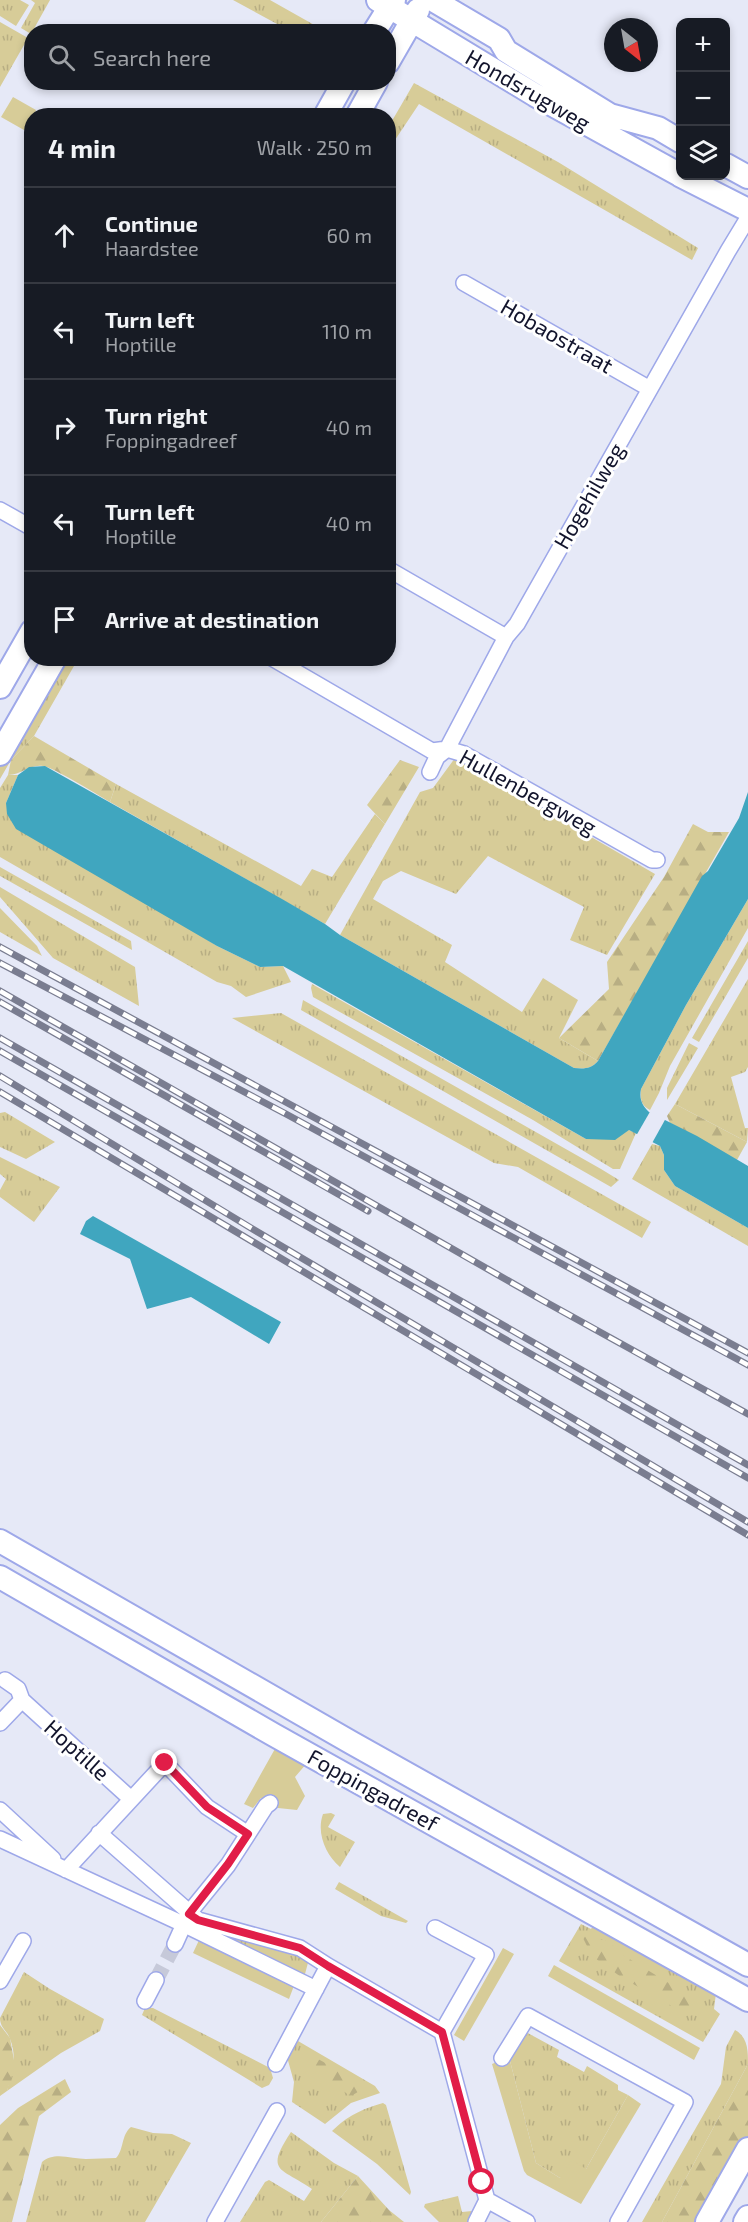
<!DOCTYPE html>
<meta charset="utf-8">
<style>
:root{--surface:#171b24;--page:#242831;--text:#f1f3f6;--muted:#9ea1a6;--line:#363941}
body{margin:0;font-family:"Exo 2",sans-serif;background:var(--page);color:var(--text)}
.controls{position:absolute;right:18px;top:18px;display:grid;overflow:hidden;border-radius:12px;box-shadow:0 3px 9px #0003}
.controls button{width:54px;height:54px;display:grid;place-items:center;padding:0;border:0;border-bottom:2px solid var(--line);background:var(--surface);color:var(--text);font:30px sans-serif}
.compass{position:absolute;left:604px;top:18px;width:54px;height:54px;border-radius:50%;background:var(--surface);box-shadow:0 3px 9px #0003;rotate:149deg}
.stop{position:absolute;width:18px;height:18px;margin:-14px;border:4px solid #e11d48;border-radius:50%;background:#fff}
.stop.end{background:#e11d48;border-color:#fff;box-shadow:0 2px 6px #0008}
.list{margin:0;padding:0;list-style:none}
h2{display:flex;justify-content:space-between;align-items:center;height:78px;margin:0;padding:0 24px;font-size:26px}
h2 small{font-size:20px;font-weight:400;color:var(--muted)}
.list li{display:grid;grid-template-columns:39px 1fr auto;gap:18px;align-items:center;box-sizing:border-box;height:96px;padding:0 24px;border-top:2px solid var(--line)}
.list b{display:block;font-size:22px;white-space:nowrap}
.list p{margin:0;font-size:20px;white-space:nowrap;color:var(--muted)}
.list em{font-size:20px;font-style:normal;color:var(--muted)}
.icon{flex:none;width:33px;height:33px;fill:none;stroke:currentColor;stroke-width:2;stroke-linecap:round;stroke-linejoin:round}
.map{position:relative;flex:none;width:748px;height:2222px;overflow:hidden}
.search{position:absolute;background:var(--surface);box-shadow:0 3px 9px #0003;left:24px;top:24px;width:372px;height:66px;display:flex;align-items:center;gap:15px;box-sizing:border-box;padding:0 21px;border-radius:24px;color:var(--muted);font-size:22px}
.panel{position:absolute;background:var(--surface);box-shadow:0 3px 9px #0003;left:24px;top:108px;width:372px;height:558px;border-radius:24px}
.map>svg:first-child{display:block}
</style>
<div class="map">
<svg width="748" height="2222" viewBox="0 0 748 2222">
<defs>
<pattern id="grass-tufts" width="24" height="20" patternUnits="userSpaceOnUse" patternTransform="scale(1.5)"><rect width="24" height="20" fill="#d7cc98"/><path d="M3 7l-1-3M5 7V3M7 7l1-3M15 17l-1-3M17 17v-4M19 17l1-3" fill="none" stroke="#b8ae83"/></pattern>
<pattern id="forest-firs" width="22" height="20" patternUnits="userSpaceOnUse" patternTransform="scale(1.5)"><rect width="22" height="20" fill="#d7cc98"/><path d="M5 1l3.5 6h-7zM16 11l3.5 6h-7z" fill="#b8ae83"/></pattern>
</defs>
<rect width="100%" height="100%" fill="#e6e9f7"/>
<!-- grass -->
<path fill="url(#grass-tufts)" d="M 0,0 L 20,0 L 29,5 L 16,26 L 0,16 Z
M 31,0 L 50,0 L 31,34 L 21,28 L 35,3 Z
M 233,0 L 270,0 L 325,31 L 290,31 Z
M 0,22 L 28,38 L 0,87 Z
M 414,83 L 558,162 L 698,248 L 692,260 L 419,104 L 389,149 L 389,126 Z
M 61,659 L 78,659 L 34,736 L 11,760 L 0,779 L 0,766 Z
M 455,758 L 655,874 L 607,955 L 570,940 L 584,907 L 488,856 L 456,894 L 401,871 L 383,881 L 373,899 L 452,945 L 445,962 L 522,1012 L 543,978 L 578,1000 L 559,1038 L 598,1061 C 591,1069 584,1069 574,1068 L 340,935 L 420,792 L 433,788 Z
M 8,775 L 18,775 L 6,803 L 176,920 L 217,946 L 260,967 L 283,966 L 291,982 L 246,997 L 231,986 L 217,982 L 0,857 L 0,788 Z
M 116,784 L 301,886 L 312,869 L 332,877 L 375,814 L 385,824 L 325,924 L 110,802 Z
M 0,867 L 131,941 L 132,950 L 0,876 Z
M 0,887 L 135,967 L 139,1006 L 53,958 L 0,897 Z
M 748,899 L 748,928 L 670,1066 L 659,1093 L 650,1110 C 641,1105 640,1099 641,1089 L 686,1005 Z
M 0,908 L 37,946 L 42,956 L 0,932 Z
M 748,941 L 748,958 L 699,1042 L 692,1038 Z
M 748,979 L 748,1067 L 745,1072 L 731,1077 L 745,1128 L 748,1128 L 747,1142 L 675,1104 Z
M 312,984 L 586,1139 L 629,1130 L 636,1133 L 620,1169 L 613,1169 L 533,1120 L 313,997 L 311,988 Z
M 303,1000 L 601,1169 L 619,1180 L 611,1187 L 301,1010 Z
M 281,1013 L 651,1222 L 642,1238 L 518,1167 L 494,1163 L 232,1018 Z
M 689,1043 L 698,1048 L 667,1100 L 667,1088 Z
M 5,1112 L 55,1142 L 26,1159 L 0,1147 L 0,1113 Z
M 652,1144 L 660,1146 L 664,1155 L 664,1170 L 675,1186 L 748,1228 L 748,1246 L 632,1179 Z
M 0,1157 L 60,1187 L 34,1222 L 0,1197 L 0,1190 L 6,1179 L 0,1174 Z
M 331,1813 L 335,1815 L 328,1827 L 355,1842 L 340,1867 C 326,1855 316,1833 323,1814 Z
M 339,1882 L 408,1921 L 406,1923 L 381,1916 L 335,1889 Z
M 595,1923 L 716,1993 L 714,2009 L 720,2014 L 703,2042 L 559,1961 L 581,1924 L 591,1929 Z
M 220,1934 L 304,1954 L 309,1959 L 305,1974 L 301,1976 L 221,1937 Z
M 24,1972 L 50,1989 L 104,2019 L 100,2031 L 61,2053 L 7,2091 C 11,2072 18,2059 10,2039 C 7,2030 0,2028 0,2018 Z
M 145,2008 L 153,2008 L 270,2068 L 273,2078 L 269,2085 L 262,2088 L 147,2018 L 142,2015 Z
M 735,2030 C 748,2037 748,2051 748,2064 L 662,2222 L 642,2222 L 721,2084 L 726,2047 Z
M 524,2031 L 559,2050 L 557,2057 L 584,2072 L 587,2066 L 618,2085 L 618,2090 L 628,2095 L 586,2169 L 560,2178 L 536,2163 L 509,2057 Z
M 298,2041 L 375,2086 L 380,2093 L 351,2103 L 325,2124 L 292,2102 L 294,2082 L 287,2057 Z
M 383,2103 L 386,2105 L 411,2192 L 410,2195 L 377,2164 L 332,2131 C 349,2115 360,2110 383,2103 Z
M 131,2127 L 153,2133 L 172,2134 L 191,2143 L 145,2222 L 26,2222 L 42,2162 C 54,2151 72,2159 86,2159 C 96,2159 106,2158 116,2158 C 124,2150 121,2135 131,2127 Z
M 291,2132 L 334,2163 L 358,2176 L 321,2222 L 240,2222 L 265,2182 L 269,2180 L 304,2201 L 312,2189 C 281,2167 264,2173 291,2132 Z
M 458,2196 L 462,2212 L 472,2211 L 468,2222 L 439,2222 L 424,2207 L 425,2204 Z"/>
<!-- forest -->
<path fill="url(#forest-firs)" d="M 34,736 L 116,784 L 110,802 C 98,795 53,767 43,766 C 29,764 22,775 8,775 L 11,760 Z
M 400,760 L 419,767 L 385,824 L 367,805 Z
M 693,824 L 708,832 L 729,832 L 598,1061 L 559,1038 L 609,989 L 607,962 L 664,877 Z
M 675,1104 L 747,1142 L 737,1160 L 670,1123 L 667,1116 Z
M 582,1936 L 608,1941 L 623,1955 L 667,1982 L 695,1995 L 699,2014 L 689,2016 L 621,1977 L 592,1956 Z
M 0,2025 L 10,2038 L 15,2066 L 7,2091 L 0,2096 Z
M 305,2052 L 368,2086 L 351,2096 L 290,2058 Z
M 748,2064 L 748,2137 L 699,2222 L 662,2222 Z
M 65,2079 L 71,2092 L 39,2116 L 12,2222 L 0,2222 L 0,2125 L 18,2108 Z
M 358,2176 L 389,2210 L 404,2222 L 321,2222 Z"/>
<!-- garden -->
<path fill="#d7cc98" d="M 13,97 L 36,110 L 34,115 L 32,116 L 31,134 L 1,117 Z
M 276,1747 L 307,1763 L 295,1777 L 305,1796 L 297,1810 L 278,1808 L 261,1798 L 253,1808 L 244,1804 Z
M 200,1938 L 295,1983 L 289,1999 L 193,1953 Z
M 503,1948 L 514,1954 L 464,2041 L 454,2035 Z
M 554,1965 L 700,2048 L 694,2060 L 548,1976 Z
M 509,2057 L 536,2163 L 560,2178 L 572,2160 L 586,2169 L 628,2095 L 641,2104 L 581,2204 L 527,2175 L 524,2171 L 492,2064 Z"/>
<!-- water -->
<path fill="#40a6bf" d="M 45,766 L 282,899 L 325,924 L 340,935 L 574,1068 C 584,1069 591,1069 598,1061 L 702,876 L 708,871 L 739,818 L 748,792 L 748,899 L 686,1005 L 641,1089 C 639,1099 642,1105 649,1112 L 697,1136 L 748,1166 L 748,1228 L 675,1186 L 664,1170 L 664,1155 L 660,1146 L 629,1130 L 615,1140 L 586,1139 L 283,966 L 260,967 L 217,946 L 16,829 L 7,814 L 6,803 L 18,775 L 29,767 Z
M 93,1216 L 281,1322 L 269,1344 L 191,1297 L 147,1309 L 130,1259 L 80,1234 L 86,1221 Z"/>
<!-- pier -->
<path fill="#e6e9f7" d="M 651,1110 L 666,1118 L 651,1145 L 636,1136 Z"/>
<g fill="none" stroke-linecap="round" stroke-linejoin="round">
<!-- street-tunnel -->
<path stroke="#c6c9d9" stroke-width="15" stroke-dasharray="15 8" stroke-linecap="butt" d="M 156,1980 L 175,1944"/>
<defs>
<path id="street" d="M 464,283 L 650,389
M 0,510 L 32,528
M 388,569 L 506,637
M 272,658 L 432,751 L 447,749 L 464,754 L 652,860 L 657,860
M 430,772 L 437,757 L 447,749 L 506,637 L 517,624 L 728,251 L 748,218
M 5,1680 L 18,1689 L 22,1700 L 131,1799
M 0,1723 L 22,1700
M 0,1810 L 53,1859
M 99,1833 L 198,1920 L 300,1948 L 328,1966 L 442,2032
M 0,1839 L 183,1924 L 316,1989
M 66,1870 L 165,1763 L 207,1807 L 248,1834
M 435,1928 L 486,1955 L 442,2032 L 487,2200 L 527,2222
M 175,1944 L 189,1913 L 228,1865 L 266,1806 L 270,1803
M 0,1981 L 23,1941
M 145,2001 L 156,1980
M 502,2058 L 528,2016 L 685,2102 L 618,2222
M 276,2064 L 328,1966
M 215,2222 L 277,2111
M 476,2222 L 487,2200"/>
<path id="secondary" d="M 378,0 L 535,95 L 680,175
M 433,0 L 499,39 L 506,51 L 610,115 L 658,128 L 680,141
M 374,32 L 394,0
M 388,62 L 418,10
M 325,116 L 344,82
M 357,116 L 376,82
M 726,165 L 748,177
M 681,176 L 748,210
M 0,687 L 32,631
M 0,754 L 55,658
M 0,1541 L 352,1743 L 748,1965
M 0,1577 L 274,1735 L 748,2000
M 707,2222 L 748,2149
M 745,2222 L 748,2217"/>
</defs>
<!-- street casing -->
<use href="#street" stroke="#9ea8e9" stroke-width="18"/>
<!-- secondary casing -->
<use href="#secondary" stroke="#9ea8e9" stroke-width="26"/>
<!-- street -->
<use href="#street" stroke="#fff" stroke-width="15"/>
<!-- secondary -->
<use href="#secondary" stroke="#fff" stroke-width="22"/>
<defs>
<path id="rail" d="M 0,947 L 748,1353
M 0,963 L 286,1114 L 748,1365
M 0,991 L 542,1300 L 748,1414
M 0,1002 L 368,1211
M 0,1038 L 748,1465
M 0,1051 L 748,1478
M 0,1076 L 256,1231 L 748,1522
M 0,1092 L 748,1535"/>
</defs>
<!-- rail casing -->
<use href="#rail" stroke="#7a7d90" stroke-width="7"/>
<!-- rail -->
<use href="#rail" stroke="#fff" stroke-width="4.5" stroke-dasharray="14" stroke-linecap="butt"/>
</g>
<g fill="none" stroke-linecap="round" stroke-linejoin="round">
<!-- route -->
<path stroke="#e11d48" stroke-width="8" d="M 165,1763 L 207,1807 L 248,1834 L 228,1864 L 189,1914 L 198,1920 L 300,1948 L 328,1966 L 442,2032 L 482,2182"/>
</g>
<g text-anchor="middle" stroke-width="6" stroke-linejoin="round" paint-order="stroke">
<!-- street labels -->
<g font-size="22" fill="#12142c" stroke="#fff">
<text transform="translate(528 90) rotate(30)" y="8">Hondsrugweg</text>
<text transform="translate(557 336) rotate(30)" y="8">Hobaostraat</text>
<text transform="translate(589 496) rotate(-60)" y="8">Hogehilweg</text>
<text transform="translate(528 792) rotate(29)" y="8">Hullenbergweg</text>
<text transform="translate(77 1750) rotate(42)" y="8">Hoptille</text>
<text transform="translate(373 1790) rotate(29)" y="8">Foppingadreef</text>
</g>
</g>
</svg>
<div class="controls">
<button>+</button>
<button>−</button>
<button><svg class="icon" aria-label="layers" viewBox="0 0 24 24"><path d="M12 4l9 5-9 5-9-5zM3 14l9 5 9-5"/></svg></button>
</div>
<svg class="compass" viewBox="-18 -18 36 36"><path d="M0-13l5 13h-10z" fill="#e53935"/><path d="M0 13l5-13h-10z" fill="#9ea1a6"/></svg>
<div class="stop" style="left:482px;top:2182px"></div>
<div class="stop end" style="left:165px;top:1763px"></div>
<div class="search"><svg class="icon" aria-label="search" viewBox="0 0 24 24"><circle cx="10" cy="10" r="6"/><path d="M15 15l6 6"/></svg>Search here</div>
<section class="panel">
<h2>4 min<small>Walk · 250 m</small></h2>
<ul class="list">
<li><svg class="icon" aria-label="ahead" viewBox="0 0 24 24"><path d="M12 20V5M6 11l6-6 6 6"/></svg><div><b>Continue</b><p>Haardstee</p></div><em>60 m</em></li>
<li><svg class="icon" aria-label="left" viewBox="0 0 24 24"><path d="M17 20v-9H6M10 6l-5 5 5 5"/></svg><div><b>Turn left</b><p>Hoptille</p></div><em>110 m</em></li>
<li><svg class="icon" aria-label="right" viewBox="0 0 24 24"><path d="M7 20v-9h11M14 6l5 5-5 5"/></svg><div><b>Turn right</b><p>Foppingadreef</p></div><em>40 m</em></li>
<li><svg class="icon" aria-label="left" viewBox="0 0 24 24"><path d="M17 20v-9H6M10 6l-5 5 5 5"/></svg><div><b>Turn left</b><p>Hoptille</p></div><em>40 m</em></li>
<li><svg class="icon" aria-label="arrive" viewBox="0 0 24 24"><path d="M6 21V4h12l-3 4 3 4H6"/></svg><div><b>Arrive at destination</b></div></li>
</ul>
</section>
</div>
